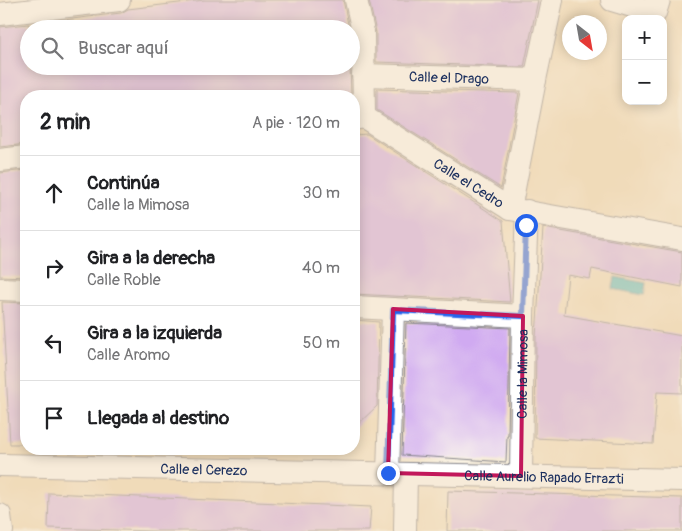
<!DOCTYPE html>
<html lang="es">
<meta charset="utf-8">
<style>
:root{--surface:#fff;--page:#f2f2f2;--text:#202124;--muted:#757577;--line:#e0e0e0}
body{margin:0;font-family:Pangolin,sans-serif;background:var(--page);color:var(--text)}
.controls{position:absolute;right:15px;top:15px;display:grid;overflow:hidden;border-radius:10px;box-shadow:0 2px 12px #0003}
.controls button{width:45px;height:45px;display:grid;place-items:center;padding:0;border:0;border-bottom:1px solid var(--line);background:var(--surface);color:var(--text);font:25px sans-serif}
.compass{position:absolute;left:562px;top:15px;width:45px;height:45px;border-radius:50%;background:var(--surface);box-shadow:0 2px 12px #0003;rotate:149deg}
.stop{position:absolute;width:15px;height:15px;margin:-11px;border:4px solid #2563eb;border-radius:50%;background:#fff}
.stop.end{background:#2563eb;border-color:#fff;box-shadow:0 1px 5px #0008}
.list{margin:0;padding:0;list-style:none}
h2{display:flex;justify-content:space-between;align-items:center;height:65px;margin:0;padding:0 20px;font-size:21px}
h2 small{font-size:16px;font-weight:400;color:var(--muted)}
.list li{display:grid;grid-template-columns:32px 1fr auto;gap:15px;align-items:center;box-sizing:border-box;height:75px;padding:0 20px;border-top:1px solid var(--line)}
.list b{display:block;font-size:19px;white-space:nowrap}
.list p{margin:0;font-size:16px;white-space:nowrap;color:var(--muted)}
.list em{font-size:16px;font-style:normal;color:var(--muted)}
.icon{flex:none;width:28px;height:28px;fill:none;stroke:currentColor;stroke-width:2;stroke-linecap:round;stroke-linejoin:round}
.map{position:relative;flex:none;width:682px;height:531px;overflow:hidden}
.search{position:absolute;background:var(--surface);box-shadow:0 2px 12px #0003;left:20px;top:20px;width:340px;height:55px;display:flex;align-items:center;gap:12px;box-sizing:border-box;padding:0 18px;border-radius:28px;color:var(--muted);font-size:19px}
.panel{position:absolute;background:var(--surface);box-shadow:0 2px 12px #0003;left:20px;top:90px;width:340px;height:365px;border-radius:20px}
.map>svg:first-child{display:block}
</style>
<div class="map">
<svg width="682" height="531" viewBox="0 0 682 531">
<rect width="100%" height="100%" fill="#fbf7ec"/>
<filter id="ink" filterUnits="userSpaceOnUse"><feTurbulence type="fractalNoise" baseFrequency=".02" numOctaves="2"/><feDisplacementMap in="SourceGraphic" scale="10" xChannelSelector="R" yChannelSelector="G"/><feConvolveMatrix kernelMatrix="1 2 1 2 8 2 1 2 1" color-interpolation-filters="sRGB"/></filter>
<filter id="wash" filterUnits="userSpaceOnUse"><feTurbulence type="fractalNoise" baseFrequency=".0096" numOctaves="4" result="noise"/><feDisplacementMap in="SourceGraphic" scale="20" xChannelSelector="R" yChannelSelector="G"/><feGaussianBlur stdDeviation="1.12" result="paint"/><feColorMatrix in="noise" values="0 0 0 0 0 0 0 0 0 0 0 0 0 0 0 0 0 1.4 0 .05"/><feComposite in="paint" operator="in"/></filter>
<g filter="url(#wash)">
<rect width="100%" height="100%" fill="#f0dbb9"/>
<!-- water -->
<path fill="#4ab9c0" stroke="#32748f" d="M 615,277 L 646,283 L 644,295 L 613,289 Z"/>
<g id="blocks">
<!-- building -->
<path fill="#d0aaf1" d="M 204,0 L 343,0 L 349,29 L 56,29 L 56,21 L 121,13 L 128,9 Z
M 369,0 L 538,0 L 524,67 L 376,62 L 376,32 Z
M 29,24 L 29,66 L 350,66 L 351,96 L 26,96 L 26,144 L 0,147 L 0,27 Z
M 377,89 L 519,93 L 501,188 L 377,110 Z
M 367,134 L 503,221 L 510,302 L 354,294 L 354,135 Z
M 26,170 L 26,277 L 0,276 L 0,173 Z
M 543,228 L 682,252 L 682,287 L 592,269 L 590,279 L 568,275 L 564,315 L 682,336 L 682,393 L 657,392 L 653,444 L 535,438 L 536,337 Z
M 2,302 L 26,303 L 26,444 L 10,444 Z
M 354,320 L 379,322 L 377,406 L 354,428 Z
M 406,323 L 510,328 L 508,436 L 507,436 L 506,462 L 402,455 Z
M 448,491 L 682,498 L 682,531 L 447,531 Z
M 49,493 L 371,507 L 369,531 L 155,531 L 48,528 Z"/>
</g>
</g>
<g filter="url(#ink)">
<use href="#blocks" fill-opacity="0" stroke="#86858c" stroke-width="1"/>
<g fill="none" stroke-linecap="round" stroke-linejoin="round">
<defs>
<g id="minor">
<path d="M 356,0 L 363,32 L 364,117"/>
<path d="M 612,0 L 655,13 L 659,0"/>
<path d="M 0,14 L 119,0"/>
<path id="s1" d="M 363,75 L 535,80"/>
<path id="s2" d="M 354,119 L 364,117 L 510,209 L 682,239"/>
<path d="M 0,160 L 26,157"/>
<path d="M 510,209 L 535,80 L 552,0"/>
<path d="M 0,289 L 26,290"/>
<path d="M 354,307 L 523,316"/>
<path id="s3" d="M 0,465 L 682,480"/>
<path d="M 388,473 L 393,309"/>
<path id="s4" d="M 521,476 L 523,316 L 527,211"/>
<path d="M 0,515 L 2,531"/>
<path d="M 405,531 L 406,474"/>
</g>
</defs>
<!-- minor casing -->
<use href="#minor" stroke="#86858c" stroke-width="24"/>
<!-- minor -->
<use href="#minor" stroke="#fff" stroke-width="22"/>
</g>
</g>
<g fill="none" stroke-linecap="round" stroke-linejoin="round" filter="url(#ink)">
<!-- route -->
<path stroke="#2563eb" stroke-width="6" d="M 388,473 L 393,310 L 523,316 L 526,225"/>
</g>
<!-- marked area -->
<path d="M0 0H682V531H0ZM 393,309 L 523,316 L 521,476 L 388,473 Z" fill="#f0dbb9" fill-opacity=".55" fill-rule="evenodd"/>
<path fill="none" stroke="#c2185b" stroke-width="4" stroke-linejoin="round" d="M 393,309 L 523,316 L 521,476 L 388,473 Z"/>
<g text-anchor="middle" stroke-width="5" stroke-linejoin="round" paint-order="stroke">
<!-- street labels -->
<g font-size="14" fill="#1b2f5e" stroke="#fbf7ec">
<text dy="5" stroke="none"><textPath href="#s1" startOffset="86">Calle el Drago</textPath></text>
<text dy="5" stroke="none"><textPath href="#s2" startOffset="134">Calle el Cedro</textPath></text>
<text dy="5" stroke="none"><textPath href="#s4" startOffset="102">Calle la Mimosa</textPath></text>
<text dy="5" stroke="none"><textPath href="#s3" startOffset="204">Calle el Cerezo</textPath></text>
<text dy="5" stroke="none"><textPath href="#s3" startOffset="544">Calle Aurelio Rapado Errazti</textPath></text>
</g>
</g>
</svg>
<div class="controls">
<button>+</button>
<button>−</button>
</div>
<svg class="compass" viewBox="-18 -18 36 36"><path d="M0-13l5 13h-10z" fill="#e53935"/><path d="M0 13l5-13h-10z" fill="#757577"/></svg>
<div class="stop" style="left:526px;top:225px"></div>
<div class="stop end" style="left:388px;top:473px"></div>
<div class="search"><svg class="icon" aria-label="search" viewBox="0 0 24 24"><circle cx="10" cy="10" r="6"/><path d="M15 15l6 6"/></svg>Buscar aquí</div>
<section class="panel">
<h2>2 min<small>A pie · 120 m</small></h2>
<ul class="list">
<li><svg class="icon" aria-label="ahead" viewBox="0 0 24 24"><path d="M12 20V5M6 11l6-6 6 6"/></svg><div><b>Continúa</b><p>Calle la Mimosa</p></div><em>30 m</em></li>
<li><svg class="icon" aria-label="right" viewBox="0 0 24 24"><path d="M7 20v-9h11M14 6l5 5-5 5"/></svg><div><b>Gira a la derecha</b><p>Calle Roble</p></div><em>40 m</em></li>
<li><svg class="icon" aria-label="left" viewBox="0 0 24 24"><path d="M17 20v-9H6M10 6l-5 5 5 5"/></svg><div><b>Gira a la izquierda</b><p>Calle Aromo</p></div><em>50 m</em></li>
<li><svg class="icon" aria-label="arrive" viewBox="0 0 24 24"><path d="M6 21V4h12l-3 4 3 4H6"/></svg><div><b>Llegada al destino</b></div></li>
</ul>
</section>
</div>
